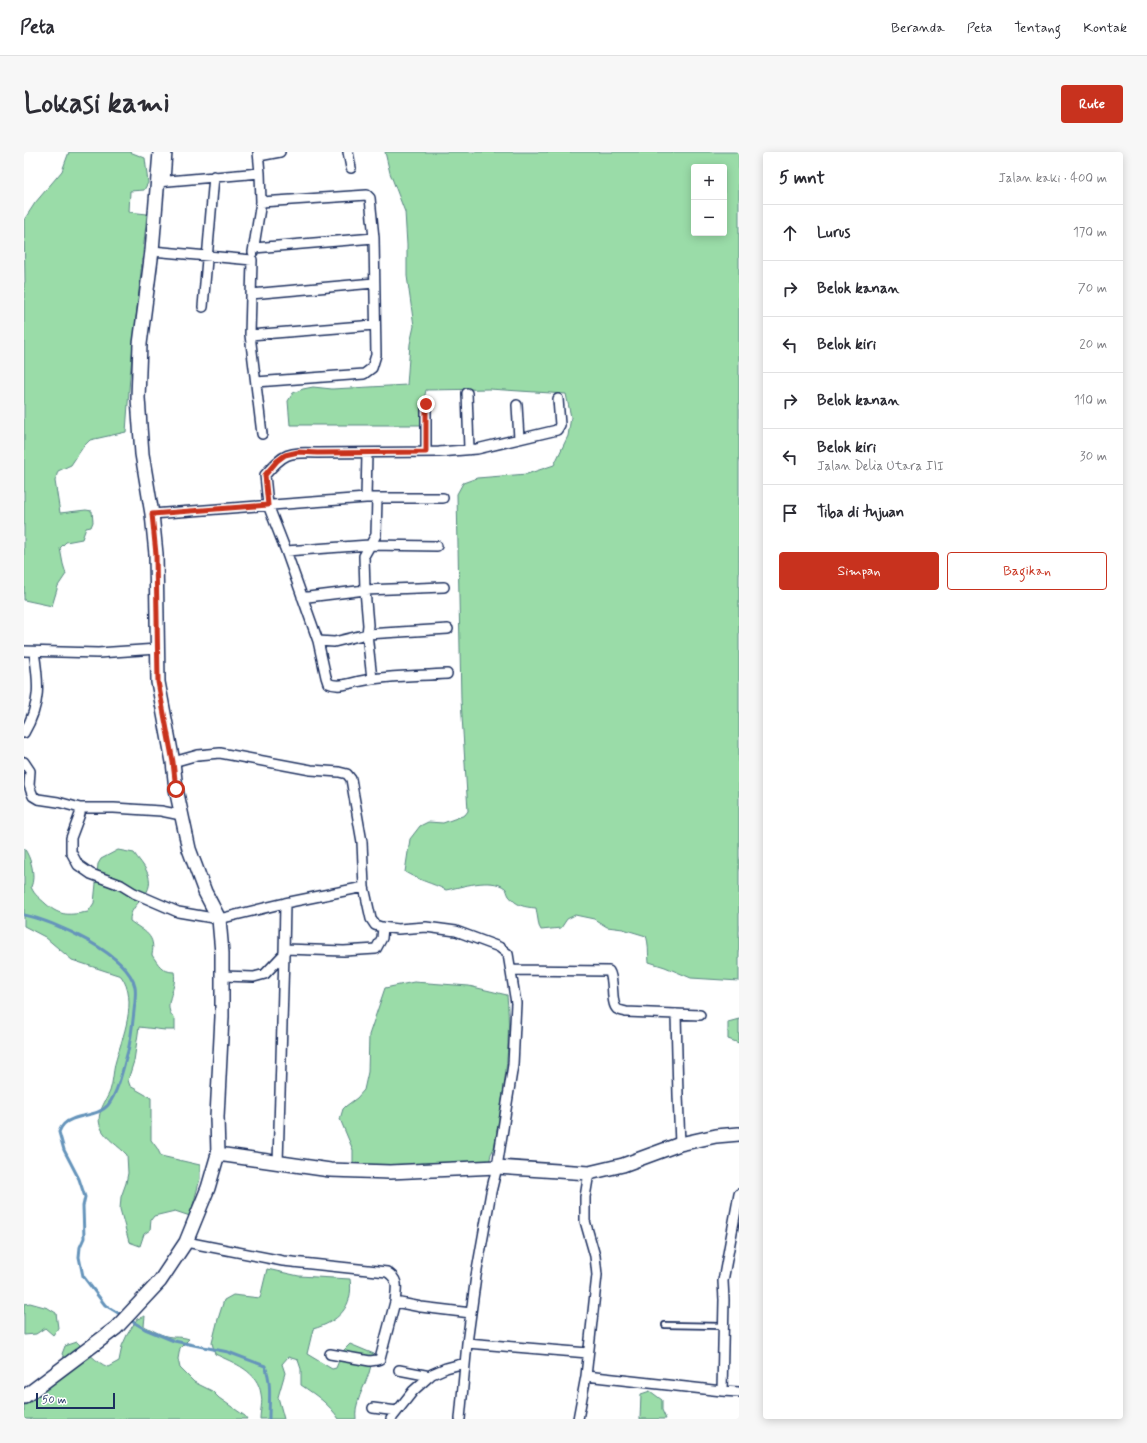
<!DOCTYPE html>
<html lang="id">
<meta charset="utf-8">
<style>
:root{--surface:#fff;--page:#f7f7f7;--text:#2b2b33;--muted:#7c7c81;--line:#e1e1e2;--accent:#c8321e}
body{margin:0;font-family:Mynerve,sans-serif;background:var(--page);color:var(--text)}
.controls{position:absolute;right:12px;top:12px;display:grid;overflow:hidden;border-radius:4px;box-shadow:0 2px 10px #0003}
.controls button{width:36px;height:36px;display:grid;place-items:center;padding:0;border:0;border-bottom:1px solid var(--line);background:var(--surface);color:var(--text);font:20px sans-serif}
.scale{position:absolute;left:12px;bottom:10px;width:79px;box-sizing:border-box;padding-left:4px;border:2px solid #1b2f5e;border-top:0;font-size:11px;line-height:14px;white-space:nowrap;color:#1b2f5e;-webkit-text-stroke:3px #fff;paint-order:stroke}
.stop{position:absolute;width:12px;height:12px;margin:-9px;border:3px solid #c8321e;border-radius:50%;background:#fff}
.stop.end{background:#c8321e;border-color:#fff;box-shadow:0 1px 4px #0008}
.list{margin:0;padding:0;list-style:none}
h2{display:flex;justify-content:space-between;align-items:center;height:52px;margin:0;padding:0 16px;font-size:17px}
h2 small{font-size:13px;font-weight:400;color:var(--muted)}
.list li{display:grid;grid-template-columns:26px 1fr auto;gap:12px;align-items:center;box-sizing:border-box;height:56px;padding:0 16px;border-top:1px solid var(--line)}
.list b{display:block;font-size:15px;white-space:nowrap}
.list p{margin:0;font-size:13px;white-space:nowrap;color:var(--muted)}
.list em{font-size:13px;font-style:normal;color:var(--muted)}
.actions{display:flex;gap:8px;padding:12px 16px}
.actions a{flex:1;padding:9px 0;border:1px solid var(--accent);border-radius:4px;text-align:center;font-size:14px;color:var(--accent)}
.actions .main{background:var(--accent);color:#fff}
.icon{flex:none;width:22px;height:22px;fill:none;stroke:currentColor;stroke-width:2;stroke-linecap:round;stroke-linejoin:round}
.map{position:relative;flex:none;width:715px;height:1267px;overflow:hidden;border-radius:4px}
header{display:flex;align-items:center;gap:24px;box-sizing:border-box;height:56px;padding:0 20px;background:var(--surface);border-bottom:1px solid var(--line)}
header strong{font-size:19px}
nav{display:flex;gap:22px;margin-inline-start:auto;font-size:14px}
.intro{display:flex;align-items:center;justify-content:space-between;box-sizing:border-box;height:96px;padding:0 24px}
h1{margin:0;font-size:28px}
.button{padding:10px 18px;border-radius:4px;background:var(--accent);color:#fff;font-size:14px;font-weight:700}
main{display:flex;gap:24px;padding:0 24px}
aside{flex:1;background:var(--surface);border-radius:4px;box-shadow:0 2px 10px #0003}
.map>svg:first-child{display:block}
</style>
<header>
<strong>Peta</strong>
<nav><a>Beranda</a><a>Peta</a><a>Tentang</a><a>Kontak</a></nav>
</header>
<div class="intro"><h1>Lokasi kami</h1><a class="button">Rute</a></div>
<main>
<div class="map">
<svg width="715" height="1267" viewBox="0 0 715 1267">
<rect width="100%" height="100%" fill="#fff"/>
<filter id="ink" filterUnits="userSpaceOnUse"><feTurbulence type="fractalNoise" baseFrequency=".025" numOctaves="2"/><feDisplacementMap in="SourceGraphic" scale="8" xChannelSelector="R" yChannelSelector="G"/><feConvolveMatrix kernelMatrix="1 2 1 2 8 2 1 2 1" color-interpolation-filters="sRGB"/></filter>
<g filter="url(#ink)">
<!-- green -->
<path fill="#9adca8" stroke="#5a8683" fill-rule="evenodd" d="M 45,0 L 106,0 L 121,6 L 124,31 L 120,38 L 106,39 L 105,60 L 123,62 L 106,224 L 102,280 L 66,288 L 59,295 L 47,313 L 34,319 L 31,329 L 36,361 L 62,358 L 68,359 L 69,370 L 67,375 L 62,376 L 58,387 L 42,390 L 36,396 L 39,412 L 42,422 L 34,434 L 28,454 L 0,448 L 0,132 L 1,130 L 0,68 L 11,51 L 38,19 Z
M 361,0 L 715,0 L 715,829 L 667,826 L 641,815 L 625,810 C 624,802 625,791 622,784 L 599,777 L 583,775 L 570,767 L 551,763 L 543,767 L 537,776 L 517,778 L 515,774 L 512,756 C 500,755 493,754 485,744 C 483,741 483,737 481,736 C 467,725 437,735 422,738 C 408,731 394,728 381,720 L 386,687 L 396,674 L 404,670 L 419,671 L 441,663 L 444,659 L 437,548 L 433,342 L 439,331 L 453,326 L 503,322 L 530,313 L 544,284 L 547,265 L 542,242 L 465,237 L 402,238 L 398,257 L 400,273 L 266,273 L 264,249 L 269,241 L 279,237 L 289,235 L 308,237 L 383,233 L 386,192 L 390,174 L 383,124 L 383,93 L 381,60 L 366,21 ZM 670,15 L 700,15 L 700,81 L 670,81 Z
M 0,696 C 7,706 12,724 7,735 C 11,744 16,746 22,752 C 37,765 45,763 64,760 L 70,751 L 74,712 L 77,707 L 94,698 L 110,701 C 114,707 121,714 124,722 C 132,745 105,750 106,769 C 121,780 132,783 128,803 C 134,812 138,820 150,820 C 154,839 136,853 151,867 L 151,878 L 141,878 L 115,875 L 110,909 L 104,928 L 106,934 L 127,946 L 127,988 L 133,996 L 137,1004 L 176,1013 L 176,1027 L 166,1064 L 151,1059 L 130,1064 L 127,1068 L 126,1078 L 120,1082 L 116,1094 L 105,1090 L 96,1057 L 97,1045 L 102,1031 L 104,1021 L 103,1003 C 95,994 82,987 77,976 C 71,963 81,951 86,939 C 89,930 89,921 91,912 C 98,885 115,849 97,824 L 48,808 L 21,785 L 0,774 Z
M 390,830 L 445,834 L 483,843 C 488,895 479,945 470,996 L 467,1002 L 465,1012 L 338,1015 L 329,1011 L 329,998 L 316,967 L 319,957 L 322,954 L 333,946 L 340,938 L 344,920 L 345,883 L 361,836 Z
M 715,867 L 715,891 L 704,887 L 704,870 Z
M 243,1117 L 275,1124 L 326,1127 C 330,1155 314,1170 289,1177 L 283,1202 L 308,1217 L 312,1216 L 319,1199 L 326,1192 L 350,1202 C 348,1208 347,1215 345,1221 C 340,1236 330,1251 332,1267 L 315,1267 C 305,1252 292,1243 277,1233 L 277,1217 L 274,1208 L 264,1205 L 258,1212 L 261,1221 L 254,1245 L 260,1267 L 236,1267 C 236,1259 239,1251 237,1242 C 234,1219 210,1211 191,1202 L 188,1191 L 194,1167 L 200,1148 L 209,1143 L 236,1146 Z
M 6,1151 L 24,1156 L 32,1161 L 34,1176 L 29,1183 L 21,1176 L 12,1182 L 0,1183 L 0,1152 Z
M 121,1164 L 120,1174 C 127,1177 134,1182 142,1184 C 150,1186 157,1184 165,1187 L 156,1196 L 154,1207 L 156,1216 L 170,1230 L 188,1239 L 195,1246 L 221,1264 L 223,1267 L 0,1267 L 0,1254 L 46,1214 L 38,1202 L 41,1194 L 53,1190 C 63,1200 72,1210 84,1215 L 95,1209 L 98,1194 L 103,1183 L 113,1167 Z
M 626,1239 L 638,1248 L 638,1258 L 642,1267 L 616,1267 L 617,1242 Z"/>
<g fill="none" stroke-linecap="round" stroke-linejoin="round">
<!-- stream -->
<path stroke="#6594bb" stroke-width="3" d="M 0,763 C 30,769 104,802 111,835 C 112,840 111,846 111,850 C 109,867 108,882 104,899 C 99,916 95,938 84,953 C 73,966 52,961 40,972 C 38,974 36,977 35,980 L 40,998 L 55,1027 L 61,1045 L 59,1054 L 60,1086 L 56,1095 L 55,1105 L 59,1124 L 81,1153 L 99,1164
M 104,1167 L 121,1177 L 150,1189 L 204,1200 L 241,1214 C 248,1231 245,1249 245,1267"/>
<defs>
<path id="lane" d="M 641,1173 L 699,1174"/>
<path id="street" d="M 324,0 L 327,16
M 235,4 L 256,0
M 141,29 L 143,0
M 133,30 L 236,21
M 230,96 L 350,86
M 128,99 L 228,108 L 226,183 L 238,282
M 229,100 L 237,50
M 227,142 L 350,131
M 179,155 L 190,24
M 226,183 L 351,173
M 232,230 L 340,222 L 348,216 L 352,203 L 350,86 L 346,46 L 343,43 L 237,50 L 236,21 L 234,0
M 443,241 L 445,297
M 402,252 L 402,300
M 493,253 L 495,287
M 342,346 L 343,301
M 128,362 L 342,346 L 419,346
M 413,394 L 345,393 L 262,399 L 244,353 L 241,323 C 260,301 264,300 293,301 L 415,300 L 453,297 L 533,278 L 536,273 L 534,247
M 262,399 L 294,489 L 302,525 L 304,531 C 314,536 327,531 337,529 C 365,523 395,524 423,522
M 278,445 L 284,445 L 341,438 L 420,435
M 294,489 L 310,490 L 343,482 L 424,477
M 0,499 L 74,501 L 133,497
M 348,527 L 343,482 L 344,473 L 341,438 L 340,404 L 352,383 L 353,346
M 0,581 C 17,552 15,531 10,500
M 0,610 L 6,619 L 5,633 L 7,639 L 9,644 L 14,647 L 34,650 L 56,656 L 90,656 L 137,659 L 157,663
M 149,610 L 174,603 L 196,601 L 287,618 L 315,620 L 323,622 L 327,627 L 338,690 L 340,735 L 347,767 L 351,773 L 357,775 L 374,777 L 402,775 L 432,779 L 475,795 L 484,802 L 492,851 L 489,913 L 473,1015 L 467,1040 L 452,1124 L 443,1191 L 436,1267
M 56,656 L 56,662 L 47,686 L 47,700 L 54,713 L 67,722 L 97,733 L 110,741 L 154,760 L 195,767 L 261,751 L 340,735
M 261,797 L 320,799 L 352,797 L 358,786 L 359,775
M 487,818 L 585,819 C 591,828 586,850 593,857 C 596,859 599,859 602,860 L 676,863
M 198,824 L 230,825 L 241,822 L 260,802
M 652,862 L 654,943 L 656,992
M 254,1011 L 260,802 L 261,751
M 565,1021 L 561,1045 L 561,1069 L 571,1104 L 573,1123 L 562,1224 L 698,1239 L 700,1148 L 699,1129 L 715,1042
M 162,1090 L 259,1109 L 363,1120 C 376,1128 372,1137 371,1150 L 397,1155 L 447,1161
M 443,1191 L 564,1201
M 306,1202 L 346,1209 L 353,1208 L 356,1207 L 371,1150
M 375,1218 L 406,1224
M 698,1239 L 715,1240
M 349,1256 L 373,1259
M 367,1267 L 389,1239 L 408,1222 L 422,1216 L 441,1211
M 554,1267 L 562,1224"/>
<path id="secondary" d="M 136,0 L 128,99 L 116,192 L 114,246 L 118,302 L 128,362 L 132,402 L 134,530 L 149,610 L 152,637 L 165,697 L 181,740 L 195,767 L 198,801 L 198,865 L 193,965 L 194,1002
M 0,1245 L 92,1176 L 136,1129 L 162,1090 L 184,1036 L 194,1002 L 306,1018 L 366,1020 L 473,1015 L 565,1021 L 599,1013 L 656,992 L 692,984 L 715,982"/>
</defs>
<!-- lane casing -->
<use href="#lane" stroke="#1b2f5e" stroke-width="8"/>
<!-- street casing -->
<use href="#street" stroke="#1b2f5e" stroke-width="12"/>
<!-- secondary casing -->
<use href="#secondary" stroke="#1b2f5e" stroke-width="16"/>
<!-- lane -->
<use href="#lane" stroke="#fff" stroke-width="4.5"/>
<!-- street -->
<use href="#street" stroke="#fff" stroke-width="9"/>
<!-- secondary -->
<use href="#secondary" stroke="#fff" stroke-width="13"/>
</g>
</g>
<g fill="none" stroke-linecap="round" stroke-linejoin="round" filter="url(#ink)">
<!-- route -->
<path stroke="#c8321e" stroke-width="5" d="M 152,637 L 149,610 L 134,530 L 132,402 L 128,362 L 244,353 L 241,323 L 253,309 L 261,303 L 274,300 L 293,301 L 402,300 L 402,252"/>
</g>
</svg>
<div class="controls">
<button>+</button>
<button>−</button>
</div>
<div class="scale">50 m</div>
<div class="stop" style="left:152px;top:637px"></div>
<div class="stop end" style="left:402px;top:252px"></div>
</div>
<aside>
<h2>5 mnt<small>Jalan kaki · 400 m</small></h2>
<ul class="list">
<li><svg class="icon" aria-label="ahead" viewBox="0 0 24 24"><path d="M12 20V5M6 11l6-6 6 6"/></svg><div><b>Lurus</b></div><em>170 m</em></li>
<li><svg class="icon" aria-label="right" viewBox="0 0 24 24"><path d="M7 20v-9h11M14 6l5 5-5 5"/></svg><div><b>Belok kanan</b></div><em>70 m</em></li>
<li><svg class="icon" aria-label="left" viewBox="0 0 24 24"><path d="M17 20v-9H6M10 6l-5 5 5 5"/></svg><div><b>Belok kiri</b></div><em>20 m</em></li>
<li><svg class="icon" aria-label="right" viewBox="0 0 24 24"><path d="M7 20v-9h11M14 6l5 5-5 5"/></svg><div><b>Belok kanan</b></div><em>110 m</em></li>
<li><svg class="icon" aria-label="left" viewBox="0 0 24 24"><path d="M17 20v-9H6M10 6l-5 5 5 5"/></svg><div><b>Belok kiri</b><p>Jalan Delia Utara III</p></div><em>30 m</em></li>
<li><svg class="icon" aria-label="arrive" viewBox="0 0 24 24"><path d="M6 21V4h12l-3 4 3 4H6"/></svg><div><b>Tiba di tujuan</b></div></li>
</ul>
<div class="actions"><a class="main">Simpan</a><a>Bagikan</a></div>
</aside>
</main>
